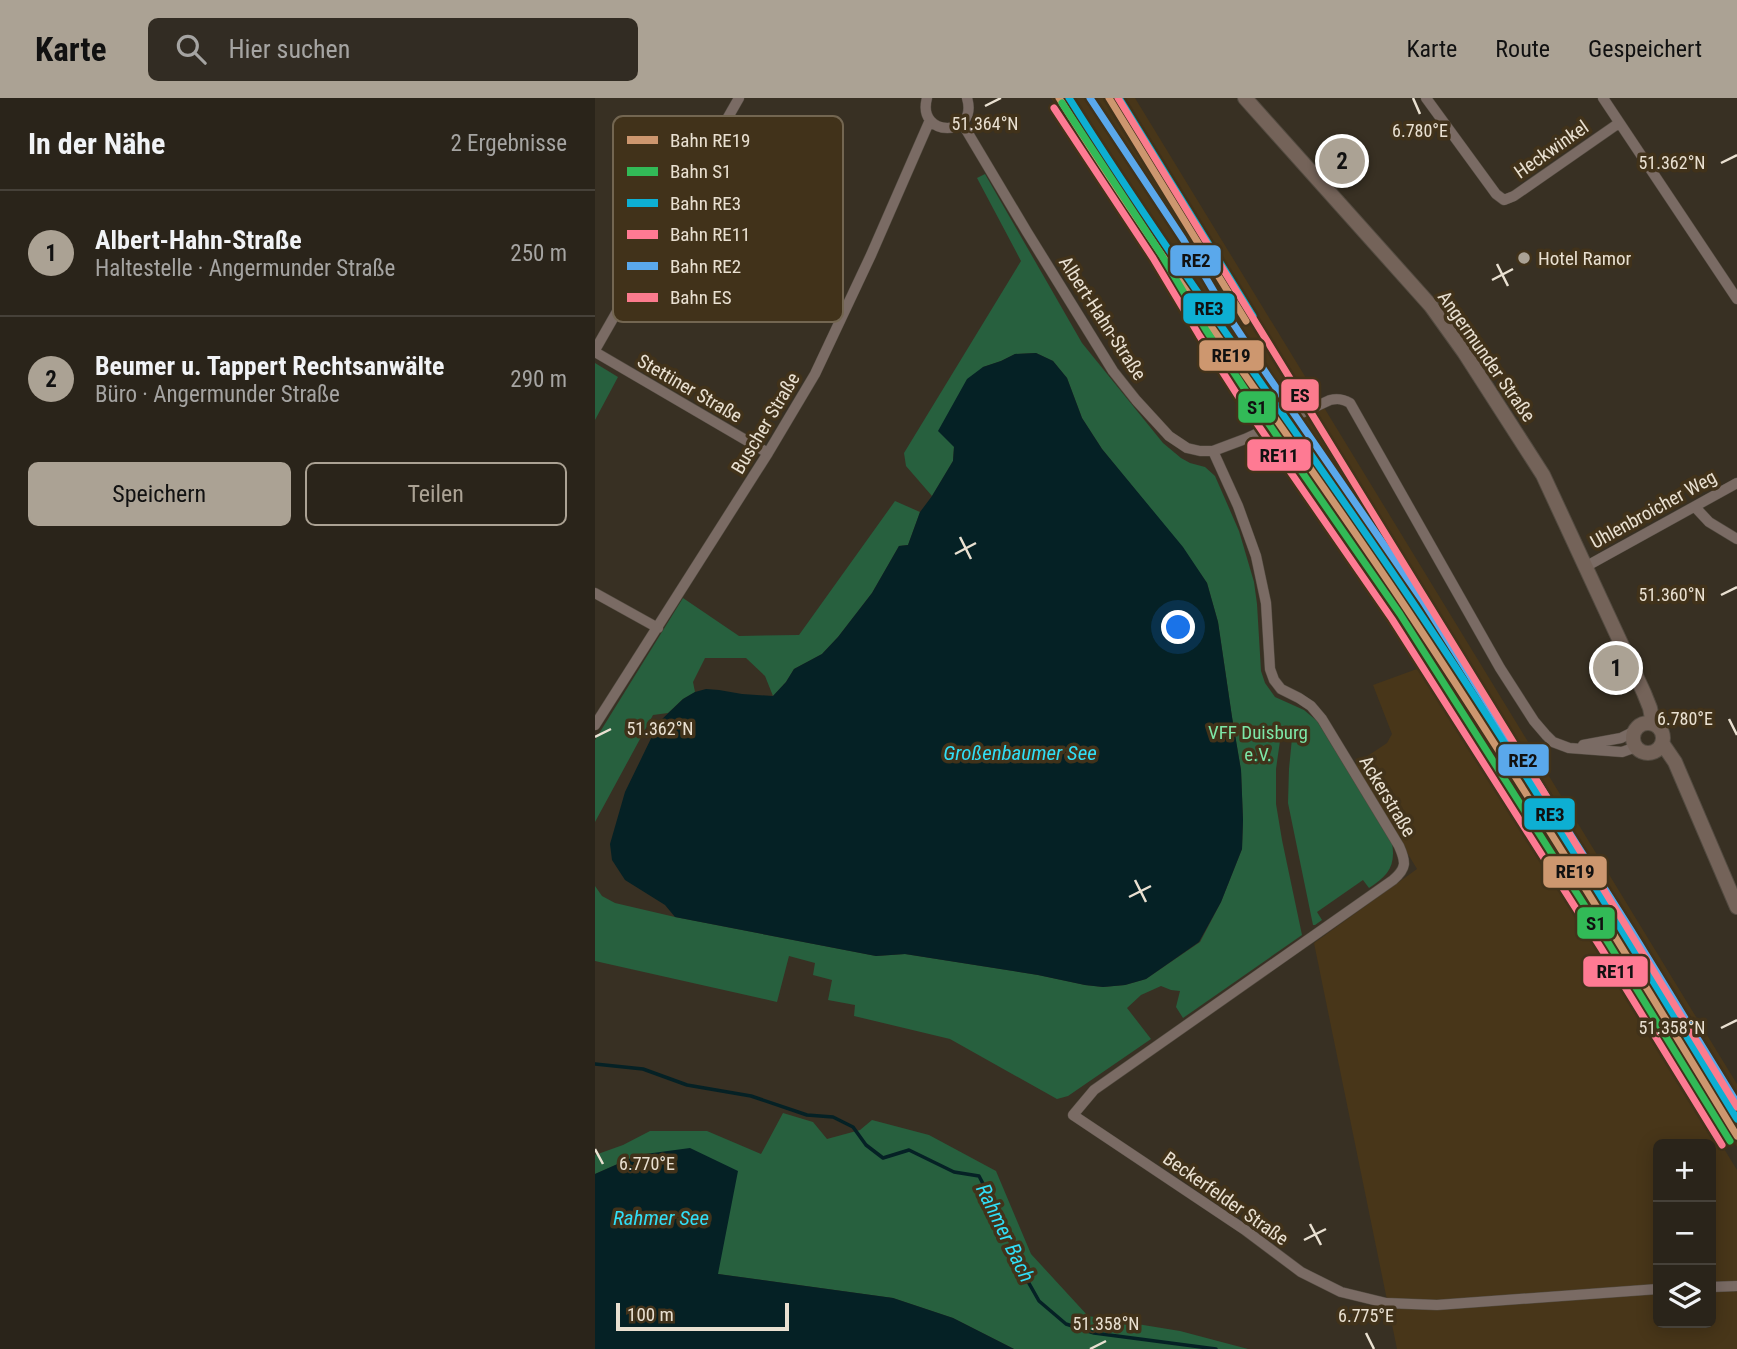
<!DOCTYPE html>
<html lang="de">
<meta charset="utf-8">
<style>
:root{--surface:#2a241a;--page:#322c23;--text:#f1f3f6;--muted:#a5a4a2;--line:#464139;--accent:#aba294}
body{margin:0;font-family:"Roboto Condensed",sans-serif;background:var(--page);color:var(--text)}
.controls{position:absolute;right:21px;bottom:21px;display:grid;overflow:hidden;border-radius:10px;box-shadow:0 4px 18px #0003}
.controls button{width:63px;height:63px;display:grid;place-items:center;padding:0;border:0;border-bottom:2px solid var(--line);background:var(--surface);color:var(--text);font:35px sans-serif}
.scale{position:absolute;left:21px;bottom:18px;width:173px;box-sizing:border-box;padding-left:7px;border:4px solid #e9e0d1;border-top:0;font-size:19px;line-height:24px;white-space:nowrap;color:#e9e0d1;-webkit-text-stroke:5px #41321a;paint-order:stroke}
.you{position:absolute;left:584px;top:530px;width:24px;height:24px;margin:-18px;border:5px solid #fff;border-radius:50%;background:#1a73e8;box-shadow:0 0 0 10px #1a73e833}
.badge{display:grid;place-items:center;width:46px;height:46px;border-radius:50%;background:var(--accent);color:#111;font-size:23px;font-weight:700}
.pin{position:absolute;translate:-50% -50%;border:4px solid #fff;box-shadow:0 2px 7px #0006}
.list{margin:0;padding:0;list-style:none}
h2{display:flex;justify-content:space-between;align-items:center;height:91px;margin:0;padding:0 28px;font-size:30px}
h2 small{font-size:23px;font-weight:400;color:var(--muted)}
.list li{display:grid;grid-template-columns:46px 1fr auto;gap:21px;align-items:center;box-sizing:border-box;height:126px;padding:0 28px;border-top:2px solid var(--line)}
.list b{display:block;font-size:26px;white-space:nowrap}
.list p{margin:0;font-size:23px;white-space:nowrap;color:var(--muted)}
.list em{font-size:23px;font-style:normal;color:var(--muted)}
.actions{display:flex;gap:14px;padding:21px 28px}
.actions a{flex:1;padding:16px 0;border:2px solid var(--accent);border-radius:10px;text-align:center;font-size:24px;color:var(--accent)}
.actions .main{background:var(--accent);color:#111}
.icon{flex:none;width:38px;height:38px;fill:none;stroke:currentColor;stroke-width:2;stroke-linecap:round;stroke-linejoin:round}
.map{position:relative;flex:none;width:1142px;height:1251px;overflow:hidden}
header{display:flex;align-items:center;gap:42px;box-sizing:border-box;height:98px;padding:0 35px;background:var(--accent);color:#111}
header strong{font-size:33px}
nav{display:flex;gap:38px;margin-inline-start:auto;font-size:24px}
.search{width:490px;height:63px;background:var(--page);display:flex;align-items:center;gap:18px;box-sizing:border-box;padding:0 24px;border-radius:10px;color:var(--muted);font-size:26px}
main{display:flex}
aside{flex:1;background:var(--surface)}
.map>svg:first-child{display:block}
</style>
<header>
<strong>Karte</strong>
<div class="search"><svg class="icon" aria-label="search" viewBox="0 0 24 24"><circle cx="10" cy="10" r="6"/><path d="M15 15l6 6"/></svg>Hier suchen</div>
<nav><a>Karte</a><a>Route</a><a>Gespeichert</a></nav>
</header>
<main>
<aside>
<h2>In der Nähe<small>2 Ergebnisse</small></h2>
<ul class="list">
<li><span class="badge">1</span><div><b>Albert-Hahn-Straße</b><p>Haltestelle · Angermunder Straße</p></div><em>250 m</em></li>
<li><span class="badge">2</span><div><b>Beumer u. Tappert Rechtsanwälte</b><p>Büro · Angermunder Straße</p></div><em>290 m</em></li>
</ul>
<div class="actions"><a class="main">Speichern</a><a>Teilen</a></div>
</aside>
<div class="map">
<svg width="1142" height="1251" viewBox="0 0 1142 1251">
<rect width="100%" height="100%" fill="#383023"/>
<!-- built -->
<path fill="#483619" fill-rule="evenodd" d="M 456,0 L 540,0 L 1142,986 L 1142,1049 L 908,672 L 688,342 L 501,74 Z
M 830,568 L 973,795 L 1142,1072 L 1142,1251 L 802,1251 L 719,845 L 822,771 L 759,667 L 792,645 L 797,636 L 778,587 ZM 1063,1046 L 1116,1046 L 1116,1225 L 1063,1225 Z"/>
<!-- green -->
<path fill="#27603e" d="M 390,76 L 487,245 L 568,345 L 586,360 L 595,365 L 610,369 L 620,378 L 644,433 L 659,484 L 662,506 L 666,573 L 670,585 L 680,599 L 709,612 L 722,623 L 797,745 C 801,768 793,778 774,790 L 768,782 L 722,814 L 727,822 L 720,827 L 718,827 L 693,705 L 694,671 L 698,630 L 687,629 L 681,671 L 681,706 L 687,742 L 707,837 L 588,920 L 581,909 L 585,893 L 576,892 L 566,888 L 546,897 L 532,910 L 556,941 L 473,998 L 462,1001 L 355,941 L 259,918 L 260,907 L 233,902 L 237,882 L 218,877 L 220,865 L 194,858 L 182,904 L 0,863 L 0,788 L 7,798 L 20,805 L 80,819 L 281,858 L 310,856 L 443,877 L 490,887 L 508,889 L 530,887 L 551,881 L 605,844 L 626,804 L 647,751 L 648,722 L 646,672 L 637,619 L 623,524 L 612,485 L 587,449 L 507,351 L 487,320 L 472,280 L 458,263 L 441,255 L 420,256 L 406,263 L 388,269 L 359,349 L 358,363 L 337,398 L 311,368 L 309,355 L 426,163 L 382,80 Z
M 0,265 L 23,279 L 0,322 Z
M 300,403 L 325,414 L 313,447 L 304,448 L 277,495 L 243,539 L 227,556 L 199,571 L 191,584 L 178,598 L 170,578 L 151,560 L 110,560 L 98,584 L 100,594 L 88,601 L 73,615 L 58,617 L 0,724 L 0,642 L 88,500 L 144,538 L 204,537 Z
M 188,1015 L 218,1024 L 232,1041 L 265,1032 L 277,1022 L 334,1037 L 401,1073 L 436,1156 L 493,1218 L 585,1233 L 653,1251 L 419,1251 L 358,1220 L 298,1200 L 123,1176 L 43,1057 L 0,1076 L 0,1057 L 28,1047 L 55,1033 L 112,1033 L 166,1056 Z"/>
<!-- water -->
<path fill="#052125" d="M 441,255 L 458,263 L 472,280 L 487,320 L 507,351 L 588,449 L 612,485 L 623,524 L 637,619 L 646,672 L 648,722 L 647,751 L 626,804 L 604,844 L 551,881 L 530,887 L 508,889 L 490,887 L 443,877 L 310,856 L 281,858 L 80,819 L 70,807 L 30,782 L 17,762 L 15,746 L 30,694 L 64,624 L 88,601 L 100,594 L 111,591 L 124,592 L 147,596 L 178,598 L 191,584 L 199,571 L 227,556 L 243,539 L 277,495 L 304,448 L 313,447 L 325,414 L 337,398 L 358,363 L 359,349 L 343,333 L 372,281 L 388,269 L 406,263 L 420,256 Z
M 95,1050 L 143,1073 L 123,1176 L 298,1200 L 358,1220 L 419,1251 L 0,1251 L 0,1076 L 43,1057 Z"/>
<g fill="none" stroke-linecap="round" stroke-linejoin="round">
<!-- stream -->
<path stroke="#052125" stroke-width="3.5" d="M 0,966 L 48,971 L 92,987 L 156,998 L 212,1017 L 238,1019 L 258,1029 L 271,1047 L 288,1060 L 314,1052 L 359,1074 L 384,1078 L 418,1143 L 418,1157 L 444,1203 L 471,1226 L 499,1235 L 621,1251"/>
<defs>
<path id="minor" d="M 332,0 C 321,40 384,40 372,0
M 831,0 L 901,96 L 909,102 L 919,98 L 1024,25
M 1008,0 L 1142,201
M 367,25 L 432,134 L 518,273 L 541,302 L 574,338 L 592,350 L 605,353 L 618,353 L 650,341 L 735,302 C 743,300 748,301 755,305 L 905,570 L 939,623 L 951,637 L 958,644 L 974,650 L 1027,654 L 1041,649
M 0,252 L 144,0
M 0,254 L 173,355
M 618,353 L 643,408 L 661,458 L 671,505 L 675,571 L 679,582 L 686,591 L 704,600 L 716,608 L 727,621 L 804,748 C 811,764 812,770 798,782 L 499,992 L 478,1017 L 650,1132 L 706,1174 L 746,1194 L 791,1205 L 842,1207 L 1063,1191
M 1100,409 L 1114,424 L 1142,441
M 990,469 L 1142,385
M 0,495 L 63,530
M 0,627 L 173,355 L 220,276 L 276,157 L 335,22
M 988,647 L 1026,640 L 1040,633
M 1116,1189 L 1142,1188"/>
<path id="secondary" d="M 650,0 L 836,208 L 869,254 L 948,377 L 1049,595 L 1055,610 L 1058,626
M1038 640a15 15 0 1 1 30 0a15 15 0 1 1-30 0Z
M 1067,645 L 1080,664 L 1142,809"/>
</defs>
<!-- minor casing -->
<use href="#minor" stroke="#534b41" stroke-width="11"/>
<!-- secondary casing -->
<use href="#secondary" stroke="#534b41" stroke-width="16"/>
<!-- minor -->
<use href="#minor" stroke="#7a6b64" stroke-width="10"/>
<!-- secondary -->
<use href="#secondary" stroke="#746359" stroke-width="14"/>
<defs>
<path id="rail-1" d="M 464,0 C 573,175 697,339 811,510 C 926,683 1034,861 1142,1038
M 514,0 L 651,223"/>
<path id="rail-2" d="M 467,5 L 566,156 L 611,232 L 651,293 L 805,516 L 1014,846 L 1135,1043"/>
<path id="rail-3" d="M 474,0 C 582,172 703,334 816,502 C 930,671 1036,847 1142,1021
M 524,0 L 658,218"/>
<path id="rail-4" d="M 459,10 L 558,160 L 604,237 L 643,298 L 797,521 L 1006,850 L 1127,1047"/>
<path id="rail-5" d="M 495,0 L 588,141 L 634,219 L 673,278 L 827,502 L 1036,832 L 1142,1005"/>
<path id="rail-6" d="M 523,0 L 1142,1009"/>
</defs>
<!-- rail-1 casing -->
<use href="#rail-1" stroke="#41321a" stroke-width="12"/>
<!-- rail-2 casing -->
<use href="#rail-2" stroke="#41321a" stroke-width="12"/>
<!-- rail-3 casing -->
<use href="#rail-3" stroke="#41321a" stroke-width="12"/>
<!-- rail-4 casing -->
<use href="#rail-4" stroke="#41321a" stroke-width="12"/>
<!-- rail-5 casing -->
<use href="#rail-5" stroke="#41321a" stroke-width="12"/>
<!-- rail-6 casing -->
<use href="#rail-6" stroke="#41321a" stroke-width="12"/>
<!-- rail-1 -->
<use href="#rail-1" stroke="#cd976f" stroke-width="7"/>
<!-- rail-2 -->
<use href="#rail-2" stroke="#32ba57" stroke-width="7"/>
<!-- rail-3 -->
<use href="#rail-3" stroke="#0dafd3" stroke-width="7"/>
<!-- rail-4 -->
<use href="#rail-4" stroke="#fe7a93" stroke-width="7"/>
<!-- rail-5 -->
<use href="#rail-5" stroke="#5aa8eb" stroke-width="7"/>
<!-- rail-6 -->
<use href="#rail-6" stroke="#fb7b8d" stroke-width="7"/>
</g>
<!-- ticks -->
<path fill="none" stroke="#e9e0d1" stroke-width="2.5" d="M 818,0 L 825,16M 390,8 L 406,0M 1126,65 L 1142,57M 902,166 L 913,188M 897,182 L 918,171M 365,439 L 376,461M 360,456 L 381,445M 1126,497 L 1142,489M 1134,621 L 1142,637M 0,639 L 16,631M 540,782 L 551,804M 534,799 L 556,788M 1126,930 L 1142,922M 0,1051 L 8,1066M 715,1126 L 726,1147M 709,1142 L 731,1131M 771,1235 L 779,1251M 495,1251 L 511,1243"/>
<!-- markers -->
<circle fill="#aba294" stroke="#41321a" stroke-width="2.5" cx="929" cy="160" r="7"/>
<g text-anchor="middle" stroke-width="7" stroke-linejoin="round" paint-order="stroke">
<!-- street labels -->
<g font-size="19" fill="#e9e0d1" stroke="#41321a">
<text transform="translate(956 51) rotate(-35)" y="7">Heckwinkel</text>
<text transform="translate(508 220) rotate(57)" y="7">Albert-Hahn-Straße</text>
<text transform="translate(892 258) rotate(55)" y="7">Angermunder Straße</text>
<text transform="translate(95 290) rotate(30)" y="7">Stettiner Straße</text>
<text transform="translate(170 325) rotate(-59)" y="7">Buscher Straße</text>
<text transform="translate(1058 411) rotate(-29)" y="7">Uhlenbroicher Weg</text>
<text transform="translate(793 698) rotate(59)" y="7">Ackerstraße</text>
<text transform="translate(631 1100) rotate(35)" y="7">Beckerfelder Straße</text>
</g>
<!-- poi labels -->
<g font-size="19" fill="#e9e0d1" stroke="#41321a" text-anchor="start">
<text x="943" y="167">Hotel Ramor</text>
</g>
<!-- park labels -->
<g font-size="19" fill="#7de7a7" stroke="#41321a">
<text x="663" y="641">VFF Duisburg<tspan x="663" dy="22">e.V.</tspan></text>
</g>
<!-- water labels -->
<g font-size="21" font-style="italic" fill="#31def6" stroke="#41321a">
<text x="425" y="662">Großenbaumer See</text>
<text x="66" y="1127">Rahmer See</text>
<text transform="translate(410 1135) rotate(64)" y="7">Rahmer Bach</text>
</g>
</g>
<!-- legend -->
<rect x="18" y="18" width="230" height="206" rx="10" fill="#41321a" stroke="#736651" stroke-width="2"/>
<rect x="32" y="38" width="31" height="8" fill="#cd976f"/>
<rect x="32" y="69" width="31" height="9" fill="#32ba57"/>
<rect x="32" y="101" width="31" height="8" fill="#0dafd3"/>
<rect x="32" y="132" width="31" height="9" fill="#fe7a93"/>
<rect x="32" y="164" width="31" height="8" fill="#5aa8eb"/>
<rect x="32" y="195" width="31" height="9" fill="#fb7b8d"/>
<g font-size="19" fill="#e9e0d1">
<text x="75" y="49">Bahn RE19</text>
<text x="75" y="80">Bahn S1</text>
<text x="75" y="112">Bahn RE3</text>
<text x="75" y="143">Bahn RE11</text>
<text x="75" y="175">Bahn RE2</text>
<text x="75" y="206">Bahn ES</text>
</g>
<g font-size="18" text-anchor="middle" fill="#e9e0d1" stroke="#41321a" stroke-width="7" stroke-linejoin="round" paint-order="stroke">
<text x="390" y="32">51.364°N</text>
<text x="825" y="39">6.780°E</text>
<text x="1077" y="71">51.362°N</text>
<text x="1077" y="503">51.360°N</text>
<text x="1090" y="627">6.780°E</text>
<text x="65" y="637">51.362°N</text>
<text x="1077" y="936">51.358°N</text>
<text x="52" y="1072">6.770°E</text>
<text x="771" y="1224">6.775°E</text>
<text x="511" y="1232">51.358°N</text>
</g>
<g stroke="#41321a" stroke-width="2.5">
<rect x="574" y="146" width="53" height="33" rx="7" fill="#5aa8eb"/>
<rect x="587" y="194" width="54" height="33" rx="7" fill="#0dafd3"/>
<rect x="603" y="241" width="67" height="33" rx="7" fill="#cd976f"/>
<rect x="685" y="280" width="40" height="34" rx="7" fill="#fb7b8d"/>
<rect x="642" y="292" width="40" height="34" rx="7" fill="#32ba57"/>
<rect x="651" y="340" width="66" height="34" rx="7" fill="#fe7a93"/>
<rect x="902" y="645" width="53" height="34" rx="7" fill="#5aa8eb"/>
<rect x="928" y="699" width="53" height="34" rx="7" fill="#0dafd3"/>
<rect x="947" y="757" width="66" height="34" rx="7" fill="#cd976f"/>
<rect x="981" y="808" width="40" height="34" rx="7" fill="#32ba57"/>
<rect x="987" y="857" width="67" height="33" rx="7" fill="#fe7a93"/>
</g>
<g font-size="19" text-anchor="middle" font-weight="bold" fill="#111">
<text x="601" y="169">RE2</text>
<text x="614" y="217">RE3</text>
<text x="636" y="264">RE19</text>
<text x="705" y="304">ES</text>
<text x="662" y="316">S1</text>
<text x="684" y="364">RE11</text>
<text x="928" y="669">RE2</text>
<text x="955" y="723">RE3</text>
<text x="980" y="780">RE19</text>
<text x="1001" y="832">S1</text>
<text x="1021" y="880">RE11</text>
</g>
</svg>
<div class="controls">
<button>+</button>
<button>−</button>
<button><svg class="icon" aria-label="layers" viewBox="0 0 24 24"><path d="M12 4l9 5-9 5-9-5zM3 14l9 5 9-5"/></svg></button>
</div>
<div class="scale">100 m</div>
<div class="you"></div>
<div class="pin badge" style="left:1021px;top:570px">1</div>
<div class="pin badge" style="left:747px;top:63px">2</div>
</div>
</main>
